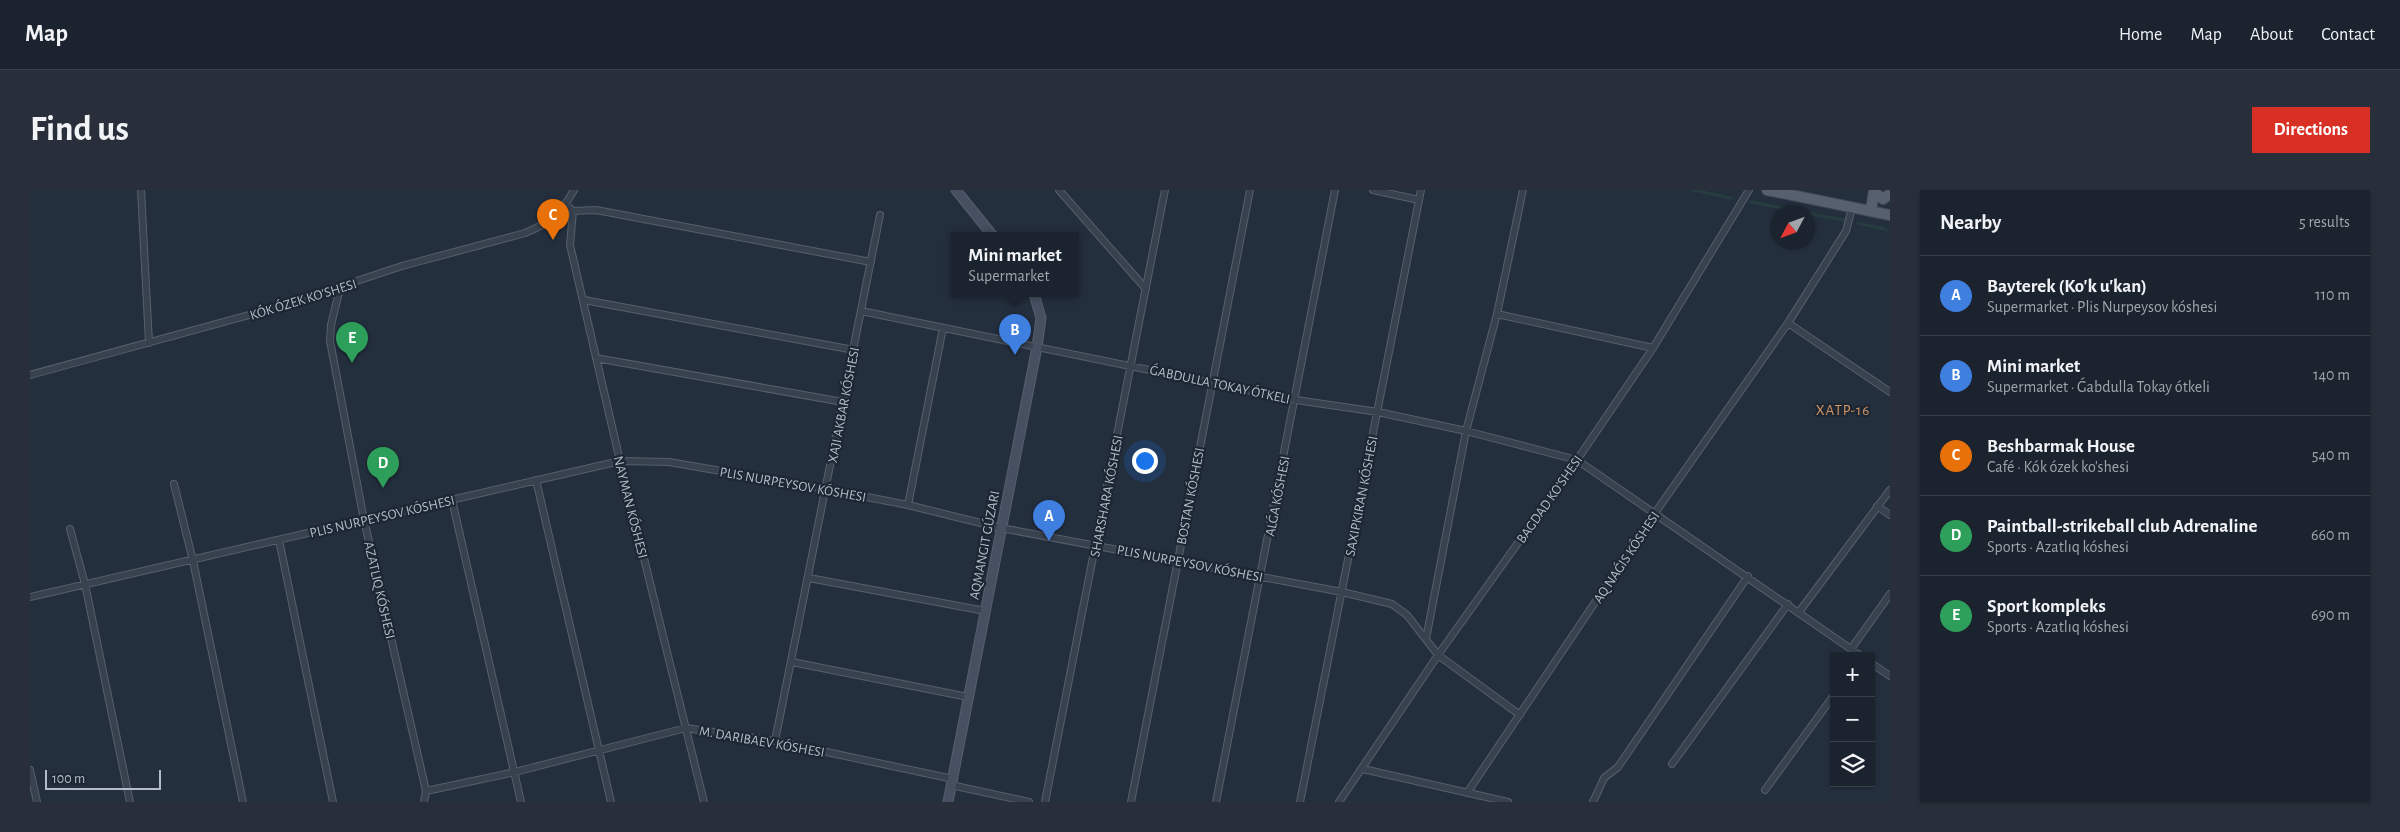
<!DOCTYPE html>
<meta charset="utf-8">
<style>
:root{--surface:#1b232e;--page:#282f3a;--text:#f1f3f6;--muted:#a0a4aa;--line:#39404a;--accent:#d93025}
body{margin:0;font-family:"Alegreya Sans",sans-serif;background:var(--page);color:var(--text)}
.controls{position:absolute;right:15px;bottom:15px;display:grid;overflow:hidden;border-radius:0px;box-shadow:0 1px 4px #0004}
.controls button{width:45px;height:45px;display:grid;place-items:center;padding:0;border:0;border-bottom:1px solid var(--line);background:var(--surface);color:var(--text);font:25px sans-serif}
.compass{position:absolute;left:1740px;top:15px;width:45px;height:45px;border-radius:50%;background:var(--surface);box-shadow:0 1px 4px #0004;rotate:229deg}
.scale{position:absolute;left:15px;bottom:12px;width:116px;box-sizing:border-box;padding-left:5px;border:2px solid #b4bcc9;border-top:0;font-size:14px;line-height:18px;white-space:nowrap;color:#b4bcc9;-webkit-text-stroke:4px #1d2633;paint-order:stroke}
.you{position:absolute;left:1114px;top:270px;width:18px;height:18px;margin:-12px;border:4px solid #fff;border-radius:50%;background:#1a73e8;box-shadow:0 0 0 8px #1a73e833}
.badge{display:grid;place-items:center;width:32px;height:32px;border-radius:50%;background:var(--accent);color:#fff;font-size:16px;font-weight:700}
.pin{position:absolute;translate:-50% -41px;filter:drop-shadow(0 1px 2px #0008)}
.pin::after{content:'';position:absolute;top:26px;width:18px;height:15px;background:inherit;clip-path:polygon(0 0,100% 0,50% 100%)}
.popup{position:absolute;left:921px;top:42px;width:128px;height:65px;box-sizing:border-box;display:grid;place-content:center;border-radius:0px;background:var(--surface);filter:drop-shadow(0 1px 4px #0005);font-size:16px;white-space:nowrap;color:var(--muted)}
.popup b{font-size:19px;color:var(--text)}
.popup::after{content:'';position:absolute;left:50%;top:100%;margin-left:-10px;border:10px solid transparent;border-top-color:var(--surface)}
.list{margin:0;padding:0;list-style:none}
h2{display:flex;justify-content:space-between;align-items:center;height:65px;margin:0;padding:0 20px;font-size:21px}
h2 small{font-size:16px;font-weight:400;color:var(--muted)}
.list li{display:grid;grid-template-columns:32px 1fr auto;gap:15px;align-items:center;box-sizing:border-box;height:80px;padding:0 20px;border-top:1px solid var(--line)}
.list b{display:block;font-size:19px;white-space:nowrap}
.list p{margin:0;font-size:16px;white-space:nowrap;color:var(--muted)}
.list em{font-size:16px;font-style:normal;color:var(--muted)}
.icon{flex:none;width:28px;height:28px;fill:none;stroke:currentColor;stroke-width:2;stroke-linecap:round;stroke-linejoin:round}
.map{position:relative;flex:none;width:1860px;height:612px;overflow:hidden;border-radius:0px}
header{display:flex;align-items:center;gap:30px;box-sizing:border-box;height:70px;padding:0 25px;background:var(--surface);border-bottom:1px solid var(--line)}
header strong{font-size:24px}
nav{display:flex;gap:28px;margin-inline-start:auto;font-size:18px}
.intro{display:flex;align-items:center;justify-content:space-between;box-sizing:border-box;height:120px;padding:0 30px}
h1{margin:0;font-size:35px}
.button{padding:12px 22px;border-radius:0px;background:var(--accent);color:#fff;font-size:18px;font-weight:700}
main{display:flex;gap:30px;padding:0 30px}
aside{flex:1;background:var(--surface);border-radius:0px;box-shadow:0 1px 4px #0004}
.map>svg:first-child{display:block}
</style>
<header>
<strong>Map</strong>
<nav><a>Home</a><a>Map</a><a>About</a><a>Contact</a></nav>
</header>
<div class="intro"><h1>Find us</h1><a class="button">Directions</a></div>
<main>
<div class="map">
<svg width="1860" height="612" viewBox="0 0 1860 612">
<rect width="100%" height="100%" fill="#242f3e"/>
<!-- green -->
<path fill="#263c3f" d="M 1656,0 L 1671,0 L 1703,7 L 1702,10 Z
M 1720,10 L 1816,29 L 1816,32 L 1778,25 L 1778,22 L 1766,22 L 1718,13 Z
M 1828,32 L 1854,37 L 1860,42 L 1825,34 Z"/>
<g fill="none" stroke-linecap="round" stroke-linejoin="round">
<defs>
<path id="street" d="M 111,0 L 119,153
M 1029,0 L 1116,99
M 1343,0 L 1389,10
M 536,14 L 543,21 L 566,20 L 841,72
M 543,21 L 540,55 L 590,271 L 674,612
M 310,98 L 301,135 L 300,151 L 334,330 L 396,601 L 394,612
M 554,110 L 824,160
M 831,121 L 1266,210 L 1348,222 L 1436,241 L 1547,270 L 1831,466
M 1467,124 L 1623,158
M 1758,133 L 1860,202
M 566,168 L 813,212
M 0,185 L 245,118 L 372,76 L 495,43 C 518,34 532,22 544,0
M 506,290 L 581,612
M 144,294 L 163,371 L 213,612
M 422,310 L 491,612
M 878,315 L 913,138
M 1847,316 L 1860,325
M 40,339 L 55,394 L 100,612
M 249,350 L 303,612
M 779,388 L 955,421
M 0,407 L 590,271 L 639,272 L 796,299 L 878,315 L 971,338 L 1312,402 L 1362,414 L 1377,425 L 1408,465 L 1490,525
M 1769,422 L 1860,300
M 1396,449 L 1436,241 L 1467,124 L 1493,0
M 1821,459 L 1860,404
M 762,472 L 938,507
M 1841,473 L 1860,486
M 745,551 L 850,25
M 1642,574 L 1758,414
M 1333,579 L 1478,612
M 0,580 L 7,612
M 921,595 L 999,612
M 1735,600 L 1804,505
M 396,601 L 485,582 L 656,538 L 745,551 L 923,589
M 1437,603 L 1625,323 L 1758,133 L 1816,41 L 1822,18
M 1015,612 L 1135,0
M 1101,612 L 1220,0
M 1186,612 L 1305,0
M 1270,612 L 1391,0
M 1309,612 L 1408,465 L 1547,270 L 1623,158 L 1719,0
M 1563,612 L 1574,588 L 1588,577 L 1718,386"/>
<path id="secondary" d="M 926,0 L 963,46
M 918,612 L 1007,157 L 1011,128 L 1004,104"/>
<path id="primary" d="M 1737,0 L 1860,25
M 1844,2 L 1853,9 L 1860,4
M 1841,21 L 1844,0"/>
</defs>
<!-- street casing -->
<use href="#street" stroke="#565f6c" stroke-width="8"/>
<!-- secondary casing -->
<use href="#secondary" stroke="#565f6c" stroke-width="11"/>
<!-- primary casing -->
<use href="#primary" stroke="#414a57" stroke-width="12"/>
<!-- street -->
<use href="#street" stroke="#38414e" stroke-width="6"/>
<!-- secondary -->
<use href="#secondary" stroke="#465061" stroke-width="9"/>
<!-- primary -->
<use href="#primary" stroke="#56606e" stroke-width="10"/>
</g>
<g text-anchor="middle" stroke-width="4.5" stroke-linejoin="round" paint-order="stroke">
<!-- street labels -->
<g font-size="14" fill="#b4bcc9" stroke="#1d2633">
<text transform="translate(273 109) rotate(-17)" y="5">KÓK ÓZEK KO'SHESI</text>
<text transform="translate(1190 194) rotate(12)" y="5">ǴABDULLA TOKAY ÓTKELI</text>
<text transform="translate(813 215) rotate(-79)" y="5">XAJI AKBAR KÓSHESI</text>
<text transform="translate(763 294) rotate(10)" y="5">PLIS NURPEYSOV KÓSHESI</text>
<text transform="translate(1076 306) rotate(-79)" y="5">SHARSHARA KÓSHESI</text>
<text transform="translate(1160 306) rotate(-79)" y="5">BOSTAN KÓSHESI</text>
<text transform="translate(1247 306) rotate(-79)" y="5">ALǴA KÓSHESI</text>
<text transform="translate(1331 306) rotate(-79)" y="5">SAXIPKIRAN KÓSHESI</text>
<text transform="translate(1519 309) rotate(-55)" y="5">BAGDAD KO'SHESI</text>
<text transform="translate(601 317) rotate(76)" y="5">NAYMAN KÓSHESI</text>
<text transform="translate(352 326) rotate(-13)" y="5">PLIS NURPEYSOV KÓSHESI</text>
<text transform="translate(954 355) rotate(-79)" y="5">AQMANGIT GÚZARI</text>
<text transform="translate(1596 367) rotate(-56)" y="5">AQ NAǴIS KÓSHESI</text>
<text transform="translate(1160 373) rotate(11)" y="5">PLIS NURPEYSOV KÓSHESI</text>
<text transform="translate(350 400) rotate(77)" y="5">AZATLIQ KÓSHESI</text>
<text transform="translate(732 551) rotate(10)" y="5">M. DARIBAEV KÓSHESI</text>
</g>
<!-- neighbourhood labels -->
<g font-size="15" letter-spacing="1" fill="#d59563" stroke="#1d2633">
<text x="1813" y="225">XATP-16</text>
</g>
</g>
</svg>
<div class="controls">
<button>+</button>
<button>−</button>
<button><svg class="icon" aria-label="layers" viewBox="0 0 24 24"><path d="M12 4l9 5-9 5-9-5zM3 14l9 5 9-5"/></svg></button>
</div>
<svg class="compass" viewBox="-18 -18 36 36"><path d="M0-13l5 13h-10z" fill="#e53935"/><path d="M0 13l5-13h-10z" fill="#a0a4aa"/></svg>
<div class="scale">100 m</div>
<div class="you"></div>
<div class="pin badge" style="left:1019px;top:351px;background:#3f7fe0">A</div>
<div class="pin badge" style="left:985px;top:165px;background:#3f7fe0">B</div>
<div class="popup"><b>Mini market</b>Supermarket</div>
<div class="pin badge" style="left:523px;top:50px;background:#e8710a">C</div>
<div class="pin badge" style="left:353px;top:298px;background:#2e9e5b">D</div>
<div class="pin badge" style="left:322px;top:173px;background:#2e9e5b">E</div>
</div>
<aside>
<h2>Nearby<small>5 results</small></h2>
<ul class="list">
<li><span class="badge" style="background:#3f7fe0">A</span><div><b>Bayterek (Ko'k u'kan)</b><p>Supermarket · Plis Nurpeysov kóshesi</p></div><em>110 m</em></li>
<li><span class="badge" style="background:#3f7fe0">B</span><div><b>Mini market</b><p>Supermarket · Ǵabdulla Tokay ótkeli</p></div><em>140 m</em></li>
<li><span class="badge" style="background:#e8710a">C</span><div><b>Beshbarmak House</b><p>Café · Kók ózek ko'shesi</p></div><em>540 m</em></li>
<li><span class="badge" style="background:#2e9e5b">D</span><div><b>Paintball-strikeball club Adrenaline</b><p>Sports · Azatlıq kóshesi</p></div><em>660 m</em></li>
<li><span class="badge" style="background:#2e9e5b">E</span><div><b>Sport kompleks</b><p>Sports · Azatlıq kóshesi</p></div><em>690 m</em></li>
</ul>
</aside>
</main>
